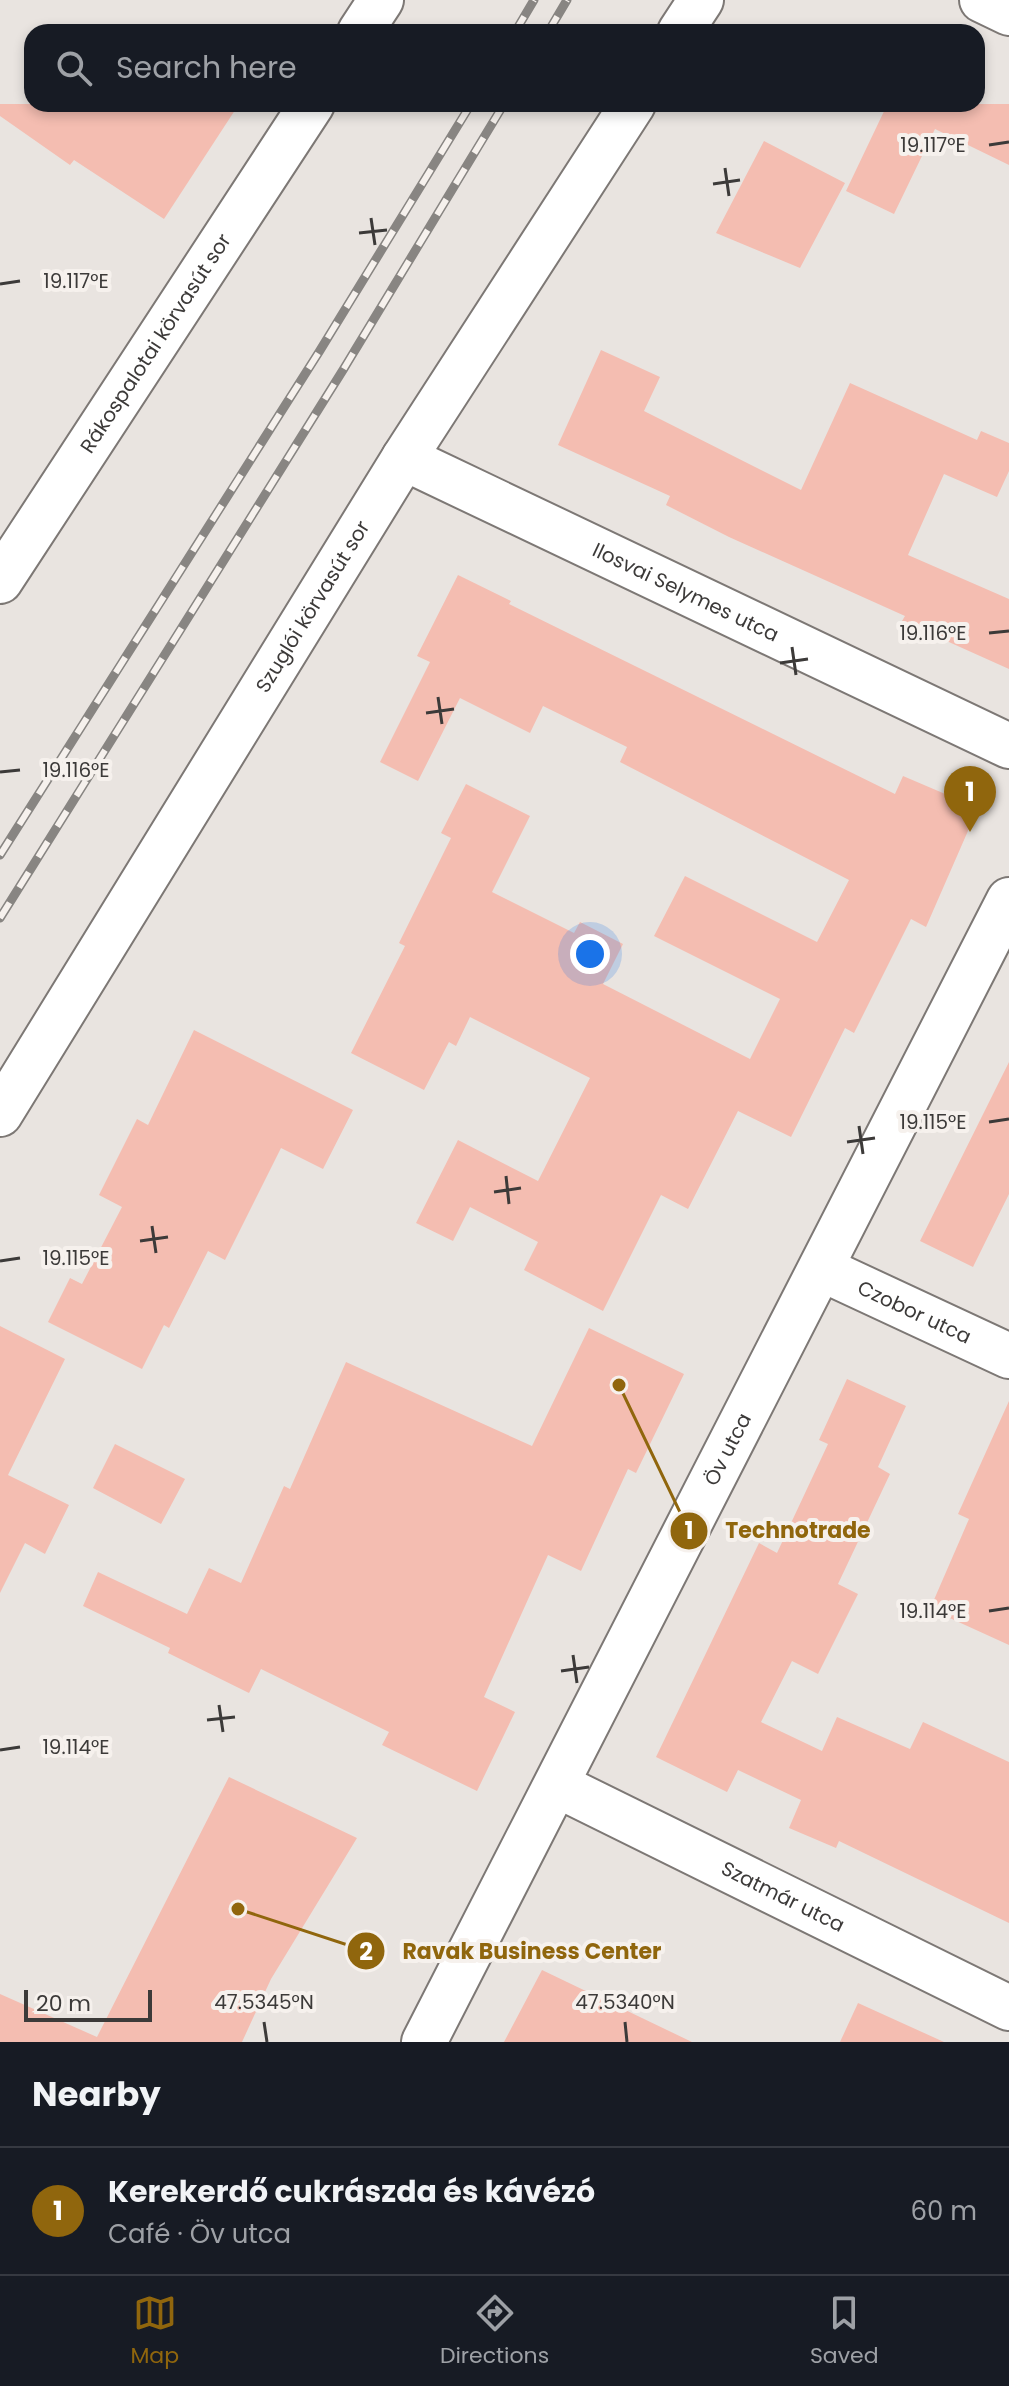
<!DOCTYPE html>
<meta charset="utf-8">
<style>
:root{--surface:#171b24;--page:#242831;--text:#f1f3f6;--muted:#9ea1a6;--line:#363941;--accent:#90660d}
body{margin:0;font-family:Poppins,sans-serif;background:var(--page);color:var(--text)}
.scale{position:absolute;left:24px;bottom:20px;width:128px;box-sizing:border-box;padding-left:8px;border:4px solid #3c3a39;border-top:0;font-size:22px;line-height:28px;white-space:nowrap;color:#3c3a39;-webkit-text-stroke:6px #f6f1ed;paint-order:stroke}
.you{position:absolute;left:590px;top:954px;width:28px;height:28px;margin:-20px;border:6px solid #fff;border-radius:50%;background:#1a73e8;box-shadow:0 0 0 12px #1a73e833}
.badge{display:grid;place-items:center;width:52px;height:52px;border-radius:50%;background:var(--accent);color:#fff;font-size:26px;font-weight:700}
.pin{position:absolute;translate:-50% -66px;filter:drop-shadow(0 2px 4px #0008)}
.pin::after{content:'';position:absolute;top:42px;width:28px;height:24px;background:inherit;clip-path:polygon(0 0,100% 0,50% 100%)}
.list{margin:0;padding:0;list-style:none}
h2{display:flex;justify-content:space-between;align-items:center;height:104px;margin:0;padding:0 32px;font-size:34px}
h2 small{font-size:26px;font-weight:400;color:var(--muted)}
.list li{display:grid;grid-template-columns:52px 1fr auto;gap:24px;align-items:center;box-sizing:border-box;height:128px;padding:0 32px;border-top:2px solid var(--line)}
.list b{display:block;font-size:30px;white-space:nowrap}
.list p{margin:0;font-size:26px;white-space:nowrap;color:var(--muted)}
.list em{font-size:26px;font-style:normal;color:var(--muted)}
.icon{flex:none;width:44px;height:44px;fill:none;stroke:currentColor;stroke-width:2;stroke-linecap:round;stroke-linejoin:round}
.map{position:relative;flex:none;width:1009px;height:2042px;overflow:hidden}
.search{position:absolute;background:var(--surface);box-shadow:0 4px 12px #0003;left:24px;right:24px;top:24px;height:88px;display:flex;align-items:center;gap:20px;box-sizing:border-box;padding:0 28px;border-radius:24px;color:var(--muted);font-size:30px}
.sheet{height:232px;background:var(--surface)}
nav{display:flex;justify-content:space-around;align-items:center;box-sizing:border-box;height:112px;border-top:2px solid var(--line);background:var(--surface);font-size:22px;color:var(--muted)}
nav a{display:grid;justify-items:center;gap:4px}
nav .on{color:var(--accent)}
.map>svg:first-child{display:block}
</style>
<div class="map">
<svg width="1009" height="2042" viewBox="0 0 1009 2042">
<rect width="100%" height="100%" fill="#e9e4e0"/>
<!-- building -->
<path fill="#f4bdb1" d="M 0,104 L 239,104 L 164,219 L 74,160 L 70,165 L 0,116 Z
M 884,104 L 1009,104 L 1009,165 L 935,129 L 894,214 L 846,191 L 887,105 Z
M 764,141 L 845,183 L 800,268 L 716,233 Z
M 601,350 L 660,377 L 644,411 L 801,490 L 850,383 L 977,440 L 981,431 L 1009,443 L 1009,471 L 997,497 L 944,474 L 908,555 L 1009,599 L 1009,669 L 902,621 L 905,616 L 729,537 L 666,505 L 670,496 L 558,445 Z
M 458,575 L 511,601 L 509,604 L 895,794 L 903,776 L 978,808 L 926,927 L 911,919 L 854,1033 L 845,1028 L 791,1137 L 738,1111 L 688,1209 L 661,1195 L 603,1311 L 524,1270 L 538,1242 L 470,1207 L 453,1241 L 416,1223 L 458,1140 L 538,1181 L 590,1078 L 470,1017 L 456,1046 L 449,1042 L 424,1090 L 351,1053 L 405,946 L 399,943 L 451,838 L 441,833 L 466,784 L 530,816 L 492,892 L 574,933 L 580,922 L 623,944 L 603,984 L 750,1059 L 780,999 L 654,936 L 685,876 L 817,942 L 849,880 L 620,762 L 627,747 L 543,706 L 530,733 L 460,698 L 418,781 L 380,762 L 430,662 L 417,656 Z
M 194,1030 L 353,1110 L 323,1169 L 281,1148 L 225,1260 L 208,1251 L 169,1328 L 164,1325 L 142,1369 L 48,1322 L 70,1278 L 82,1284 L 122,1207 L 99,1195 L 137,1119 L 148,1125 Z
M 1009,1062 L 1009,1194 L 973,1267 L 920,1241 Z
M 0,1326 L 65,1359 L 8,1475 L 69,1505 L 45,1554 L 25,1543 L 0,1593 Z
M 589,1328 L 684,1374 L 636,1473 L 628,1469 L 581,1571 L 548,1555 L 484,1697 L 515,1712 L 477,1791 L 382,1745 L 389,1732 L 261,1669 L 249,1693 L 168,1653 L 170,1648 L 83,1606 L 98,1572 L 187,1614 L 209,1568 L 241,1583 L 284,1486 L 290,1489 L 346,1362 L 532,1446 Z
M 847,1379 L 906,1406 L 878,1467 L 890,1474 L 838,1584 L 858,1594 L 818,1674 L 792,1661 L 761,1722 L 822,1751 L 837,1717 L 910,1749 L 923,1722 L 1009,1762 L 1009,1923 L 839,1841 L 836,1848 L 789,1828 L 801,1800 L 738,1770 L 727,1792 L 656,1757 L 759,1543 L 777,1553 L 828,1444 L 819,1440 Z
M 1009,1401 L 1009,1645 L 930,1609 L 969,1519 L 958,1514 Z
M 115,1444 L 185,1479 L 161,1524 L 93,1488 Z
M 229,1777 L 357,1838 L 271,1979 L 242,2042 L 0,2042 L 0,1994 L 97,2037 Z
M 542,1970 L 692,2042 L 504,2042 Z
M 858,2003 L 944,2042 L 840,2042 Z"/>
<g fill="none" stroke-linecap="round" stroke-linejoin="round">
<defs>
<g id="minor">
<path d="M 982,0 L 1009,13"/>
<path d="M 360,32 L 381,0"/>
<path d="M 680,32 L 701,0"/>
<path id="s1" d="M 404,458 L 1009,746"/>
<path id="s2" d="M 0,581 L 312,104"/>
<path id="s3" d="M 0,1114 L 404,458 L 633,104"/>
<path id="s4" d="M 822,1269 L 1009,1356"/>
<path id="s5" d="M 557,1785 L 1009,2008"/>
<path id="s6" d="M 424,2042 L 1009,900"/>
</g>
</defs>
<!-- minor casing -->
<use href="#minor" stroke="#7d7875" stroke-width="48"/>
<!-- minor -->
<use href="#minor" stroke="#fff" stroke-width="44"/>
<defs>
<path id="rail" d="M 515,32 L 534,0
M 548,32 L 567,0
M 0,855 L 319,352 L 471,104
M 0,918 L 343,370 L 504,104"/>
</defs>
<!-- rail casing -->
<use href="#rail" stroke="#888582" stroke-width="9"/>
<!-- rail -->
<use href="#rail" stroke="#f6f1ed" stroke-width="6" stroke-dasharray="18" stroke-linecap="butt"/>
</g>
<!-- ticks -->
<path fill="none" stroke="#3c3a39" stroke-width="3" d="M 989,145 L 1009,142M 725,168 L 729,196M 713,184 L 740,180M 371,218 L 375,245M 359,233 L 387,230M 0,284 L 20,281M 989,633 L 1009,631M 792,647 L 796,675M 780,663 L 808,659M 438,697 L 442,724M 426,713 L 454,709M 0,772 L 20,770M 989,1122 L 1009,1119M 859,1126 L 863,1154M 847,1142 L 875,1138M 506,1176 L 509,1204M 494,1192 L 521,1188M 152,1226 L 156,1253M 140,1241 L 168,1237M 0,1261 L 20,1258M 989,1611 L 1009,1608M 573,1655 L 577,1683M 561,1671 L 589,1667M 219,1705 L 223,1732M 207,1720 L 235,1717M 0,1750 L 20,1747M 264,2022 L 267,2042M 625,2022 L 627,2042"/>
<g text-anchor="middle" stroke-width="8" stroke-linejoin="round" paint-order="stroke">
<!-- street labels -->
<g font-size="20" fill="#3c3a39" stroke="#f6f1ed">
<text dy="7" stroke="none"><textPath href="#s2" startOffset="284">Rákospalotai körvasút sor</textPath></text>
<text dy="7" stroke="none"><textPath href="#s1" startOffset="312">Ilosvai Selymes utca</textPath></text>
<text dy="7" stroke="none"><textPath href="#s3" startOffset="596">Szuglói körvasút sor</textPath></text>
<text dy="7" stroke="none"><textPath href="#s4" startOffset="102">Czobor utca</textPath></text>
<text dy="7" stroke="none"><textPath href="#s6" startOffset="666">Öv utca</textPath></text>
<text dy="7" stroke="none"><textPath href="#s5" startOffset="252">Szatmár utca</textPath></text>
</g>
</g>
<g font-size="20" text-anchor="middle" fill="#3c3a39" stroke="#f6f1ed" stroke-width="8" stroke-linejoin="round" paint-order="stroke">
<text x="933" y="152">19.117°E</text>
<text x="76" y="288">19.117°E</text>
<text x="933" y="640">19.116°E</text>
<text x="76" y="777">19.116°E</text>
<text x="933" y="1129">19.115°E</text>
<text x="76" y="1265">19.115°E</text>
<text x="933" y="1618">19.114°E</text>
<text x="76" y="1754">19.114°E</text>
<text x="264" y="2009">47.5345°N</text>
<text x="625" y="2009">47.5340°N</text>
</g>
<!-- callouts -->
<path fill="none" stroke="#90660d" stroke-width="3" d="M619 1385L689 1531M238 1909L366 1951"/>
<g fill="#90660d" stroke="#f6f1ed" stroke-width="3">
<circle cx="619" cy="1385" r="8"/>
<circle cx="238" cy="1909" r="8"/>
<circle cx="689" cy="1531" r="20"/>
<circle cx="366" cy="1951" r="20"/>
</g>
<g font-size="24" text-anchor="middle" font-weight="bold" fill="#fff">
<text x="689" y="1539">1</text>
<text x="366" y="1960">2</text>
</g>
<g font-size="22" text-anchor="middle" font-weight="bold" fill="#90660d" stroke="#f6f1ed" stroke-width="8" stroke-linejoin="round" paint-order="stroke">
<text x="798" y="1538">Technotrade</text>
<text x="532" y="1959">Ravak Business Center</text>
</g>
</svg>
<div class="scale">20 m</div>
<div class="you"></div>
<div class="pin badge" style="left:970px;top:832px">1</div>
<div class="search"><svg class="icon" aria-label="search" viewBox="0 0 24 24"><circle cx="10" cy="10" r="6"/><path d="M15 15l6 6"/></svg>Search here</div>
</div>
<section class="sheet">
<h2>Nearby<small></small></h2>
<ul class="list">
<li><span class="badge">1</span><div><b>Kerekerdő cukrászda és kávézó</b><p>Café · Öv utca</p></div><em>60 m</em></li>
</ul>
</section>
<nav>
<a class="on"><svg class="icon" aria-label="map" viewBox="0 0 24 24"><path d="M3 6l6-2 6 2 6-2v14l-6 2-6-2-6 2zM9 4v14M15 6v14"/></svg>Map</a>
<a><svg class="icon" aria-label="directions" viewBox="0 0 24 24"><path d="M12 3l9 9-9 9-9-9zM9 14v-3h6M13 9l2 2-2 2"/></svg>Directions</a>
<a><svg class="icon" aria-label="saved" viewBox="0 0 24 24"><path d="M7 4h10v16l-5-4-5 4z"/></svg>Saved</a>
</nav>
